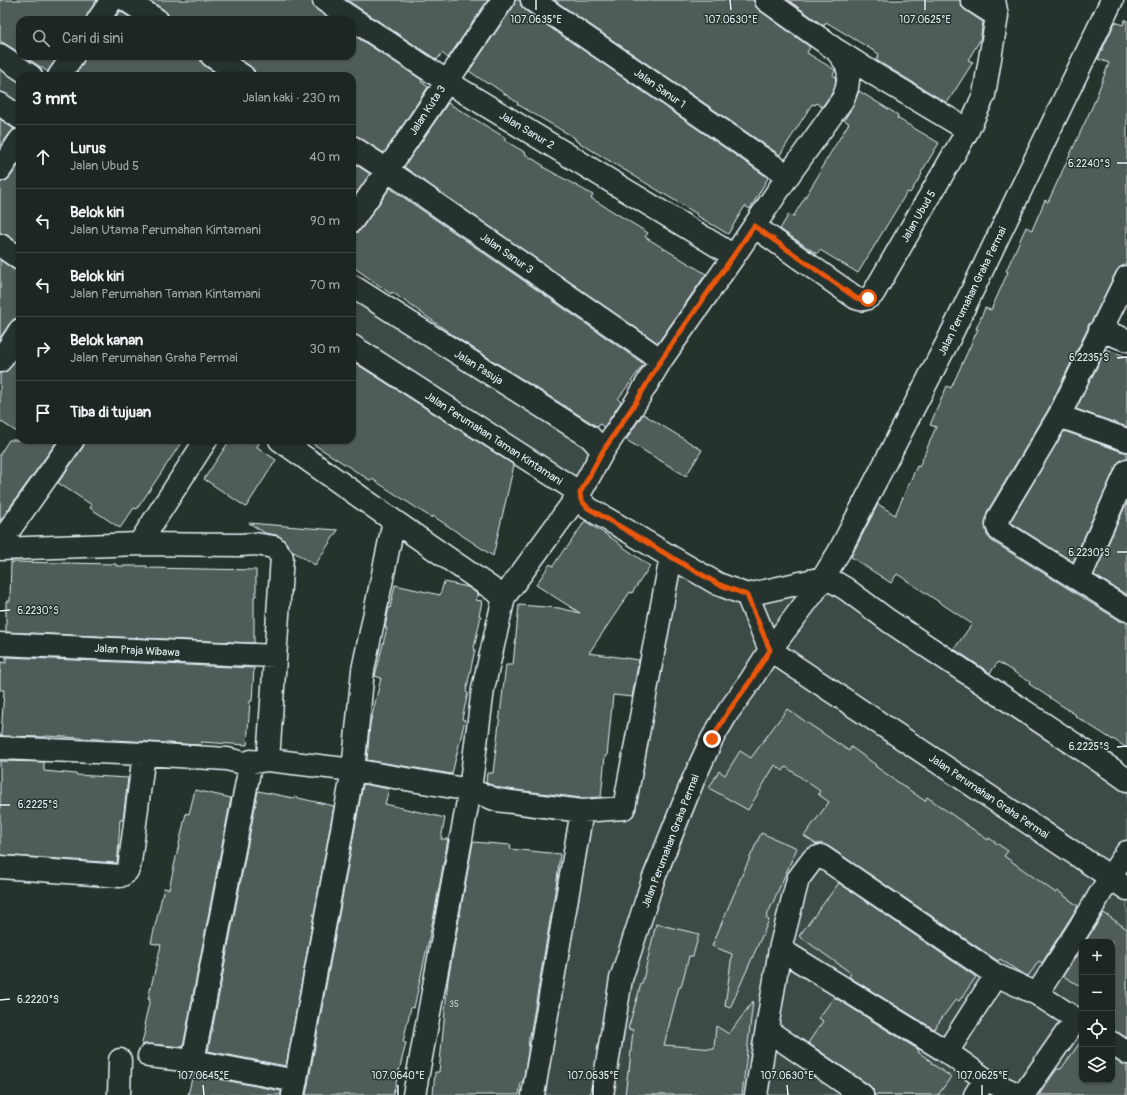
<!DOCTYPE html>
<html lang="id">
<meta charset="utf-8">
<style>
:root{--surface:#1c2622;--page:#252e2a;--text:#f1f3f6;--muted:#a0a5a5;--line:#3a4340}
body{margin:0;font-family:Pangolin,sans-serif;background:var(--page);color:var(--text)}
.controls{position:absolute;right:12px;bottom:12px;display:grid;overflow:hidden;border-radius:8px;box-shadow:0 1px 3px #0004}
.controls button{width:36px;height:36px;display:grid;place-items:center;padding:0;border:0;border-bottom:1px solid var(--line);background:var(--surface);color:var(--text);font:20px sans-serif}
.stop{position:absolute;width:12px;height:12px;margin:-9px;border:3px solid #ea580c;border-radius:50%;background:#fff}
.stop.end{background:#ea580c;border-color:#fff;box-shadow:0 1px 4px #0008}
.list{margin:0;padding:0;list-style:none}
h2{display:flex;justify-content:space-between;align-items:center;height:52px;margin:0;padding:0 16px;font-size:17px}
h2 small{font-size:13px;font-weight:400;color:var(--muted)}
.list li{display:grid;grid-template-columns:26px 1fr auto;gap:12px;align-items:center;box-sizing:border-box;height:64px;padding:0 16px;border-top:1px solid var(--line)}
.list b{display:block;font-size:15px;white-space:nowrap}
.list p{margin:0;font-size:13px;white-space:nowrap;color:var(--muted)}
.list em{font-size:13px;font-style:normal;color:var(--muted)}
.icon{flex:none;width:22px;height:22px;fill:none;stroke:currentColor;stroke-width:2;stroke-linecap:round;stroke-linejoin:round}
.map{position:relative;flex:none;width:1127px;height:1095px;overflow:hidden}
.search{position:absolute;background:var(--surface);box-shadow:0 1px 3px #0004;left:16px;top:16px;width:340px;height:44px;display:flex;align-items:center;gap:10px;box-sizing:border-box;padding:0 14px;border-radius:12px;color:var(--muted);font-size:15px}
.panel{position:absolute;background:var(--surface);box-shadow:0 1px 3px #0004;left:16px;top:72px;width:340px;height:372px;border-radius:12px}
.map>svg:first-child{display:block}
</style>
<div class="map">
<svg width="1127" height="1095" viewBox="0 0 1127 1095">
<rect width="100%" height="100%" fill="#26332d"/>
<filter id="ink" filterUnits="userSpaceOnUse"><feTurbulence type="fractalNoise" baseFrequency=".025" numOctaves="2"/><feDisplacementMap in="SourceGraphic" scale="8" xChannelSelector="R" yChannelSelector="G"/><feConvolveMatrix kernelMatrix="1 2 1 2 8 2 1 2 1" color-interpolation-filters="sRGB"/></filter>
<g filter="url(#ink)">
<!-- green -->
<path fill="#3e4b47" stroke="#939ea0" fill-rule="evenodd" d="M 0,55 L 20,76 L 20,118 L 0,104 Z
M 352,286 L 603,451 L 580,493 L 352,346 Z
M 671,557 L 747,595 L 823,578 L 1127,780 L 1127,1095 L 533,1095 L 582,811 L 624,808 ZM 1082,942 L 1112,942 L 1112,1080 L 1082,1080 Z"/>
<!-- building -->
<path fill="#505c59" stroke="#e8f1f8" d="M 0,0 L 97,0 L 88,13 L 86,20 L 20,20 L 20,53 L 7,45 L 0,41 Z
M 149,0 L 312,0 L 313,6 L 317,10 L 332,20 L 169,20 L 168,14 L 164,10 Z
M 347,0 L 488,0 L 448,58 L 442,53 L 437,60 Z
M 515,0 L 520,0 L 521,6 L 525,10 L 767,177 L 768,178 L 750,209 L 745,206 L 728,234 L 696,215 L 697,214 L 575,140 L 575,138 L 517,104 L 518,103 L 489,83 L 488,84 L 469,71 L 513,7 Z
M 554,0 L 754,0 L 755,6 L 759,10 L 810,47 L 807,53 L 835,70 L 835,71 L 833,75 L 836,77 L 835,85 L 832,93 L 822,107 L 816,103 L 815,105 L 812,104 L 780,155 Z
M 788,0 L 960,0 L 961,6 L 965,10 L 983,22 L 980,40 L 968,60 L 973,62 L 947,103 L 876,60 L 879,54 L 826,22 L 824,26 Z
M 120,11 L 134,20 L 113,20 Z
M 1125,20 L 1127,20 L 1127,260 L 1125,265 L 1120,267 L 1116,272 L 1092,321 L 1088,325 L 1088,328 L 1048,410 L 987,512 L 985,524 L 987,535 L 992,541 L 1120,621 L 1127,622 L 1127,748 L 1113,739 L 1113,740 L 1075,716 L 1076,715 L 1029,684 L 1030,682 L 998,662 L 990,673 L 954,649 L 972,624 L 897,574 L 891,583 L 851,557 L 878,504 L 895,515 L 917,466 L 919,467 L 936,427 L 930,425 L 947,386 L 951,388 L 978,329 L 976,329 L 985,308 L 991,310 L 1008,272 L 1006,271 L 1026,227 L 1032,230 L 1045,200 L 1048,202 L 1093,105 L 1109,63 L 1098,59 L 1115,22 L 1123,25 Z
M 352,34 L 422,80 L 421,82 L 428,87 L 384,153 L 359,137 L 352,135 L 352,76 L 255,76 L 254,70 L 250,66 L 235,56 L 352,56 Z
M 24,56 L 58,56 L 48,72 Z
M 85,56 L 200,56 L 201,62 L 205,66 L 220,76 L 74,76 L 83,63 Z
M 859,91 L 898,115 L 897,118 L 939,143 L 921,173 L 922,174 L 910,193 L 907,192 L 858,273 L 820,250 L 817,254 L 780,229 L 789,214 L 793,217 L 821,171 L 820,170 L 849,123 L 844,120 L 853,106 Z
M 448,103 L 506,138 L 504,140 L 526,153 L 525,154 L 544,166 L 543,167 L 593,195 L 591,198 L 648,233 L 645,237 L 706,274 L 658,343 L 404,167 Z
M 0,119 L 14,129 L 10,133 L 0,147 Z
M 352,162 L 370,174 L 352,199 Z
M 20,163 L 20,244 L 7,235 L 0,233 L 0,182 L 6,181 L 10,177 Z
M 390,188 L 644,364 L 618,399 L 621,402 L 604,427 L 600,424 L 598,427 L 457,338 L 392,292 L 391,294 L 352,266 L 352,233 L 358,232 L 362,228 Z
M 0,260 L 13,269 L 20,271 L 20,318 L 14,319 L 10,323 L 0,338 Z
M 1106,349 L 1127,357 L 1127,427 L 1076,409 Z
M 20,353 L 20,434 L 0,421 L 0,373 L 6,372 L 10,368 Z
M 352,361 L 514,465 L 493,556 L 433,516 L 432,518 L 372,479 L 371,481 L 307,440 L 352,440 Z
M 643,414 L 702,450 L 686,476 L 626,440 Z
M 1064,431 L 1123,452 L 1127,452 L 1127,459 L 1120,461 L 1116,466 L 1073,562 L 1010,522 Z
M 9,440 L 58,440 L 0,521 L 0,454 Z
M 85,440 L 183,440 L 137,509 L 134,508 L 120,528 L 90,508 L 92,505 L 58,483 L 83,447 Z
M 230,440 L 261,440 L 257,447 L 276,460 L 246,507 L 204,479 Z
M 1127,502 L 1127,595 L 1094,575 Z
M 585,521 L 619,543 L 619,544 L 650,566 L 632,593 L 630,592 L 589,653 L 639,660 L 632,697 L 613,695 L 607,756 L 605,756 L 601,797 L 582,798 L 500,788 L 486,783 L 487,773 L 493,773 L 506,665 L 513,665 L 519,605 L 559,608 L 580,613 L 536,585 L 550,564 L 553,566 L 565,548 L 566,549 Z
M 249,523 L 310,528 L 338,530 L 315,565 L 292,551 L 283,539 L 276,535 L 265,533 Z
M 11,562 L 116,564 L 116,566 L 147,566 L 147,568 L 256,570 L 256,596 L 254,596 L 254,643 L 6,632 L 6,601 L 10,601 Z
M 444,582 L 468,587 L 479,595 L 475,600 L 482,601 L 479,616 L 481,616 L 474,648 L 475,649 L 466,692 L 468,693 L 462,719 L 465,720 L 452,774 L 367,760 L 370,724 L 381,678 L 375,676 L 387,628 L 385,628 L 389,607 L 390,608 L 395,585 L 440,595 Z
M 6,657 L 254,668 L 252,701 L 250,701 L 247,745 L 201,742 L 201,745 L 46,736 L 46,737 L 1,736 L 4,690 L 0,690 L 0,677 L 1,662 L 6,663 Z
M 787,709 L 849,751 L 851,747 L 876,765 L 875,766 L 925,801 L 927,797 L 988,840 L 989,838 L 1008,851 L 1004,856 L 1056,893 L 1058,891 L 1078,906 L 1042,963 L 1039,961 L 1028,976 L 1018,971 L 1000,959 L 998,961 L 828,846 L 822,844 L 816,844 L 804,836 L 829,802 L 818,794 L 820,791 L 786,767 L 783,771 L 775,765 L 748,810 L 709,788 L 719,771 L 725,775 L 740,751 L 751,758 Z
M 0,761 L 44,762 L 44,771 L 76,774 L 76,775 L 128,778 L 123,820 L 120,820 L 118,854 L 117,863 L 0,855 Z
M 363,784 L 389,789 L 385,804 L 445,818 L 441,839 L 448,839 L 434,915 L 414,1008 L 411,1007 L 403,1042 L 406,1043 L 393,1095 L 306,1095 Z
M 195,790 L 231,798 L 183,1047 L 150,1044 L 144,1044 L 141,1047 L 146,1026 L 144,1025 L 150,999 L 148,999 L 161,945 L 151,943 L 164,888 L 169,889 L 186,813 L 189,814 Z
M 258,791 L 293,798 L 294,797 L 334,806 L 286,1066 L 208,1051 Z
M 761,833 L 797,848 L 766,918 L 769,920 L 730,1008 L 725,1006 L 732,954 L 712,946 L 742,875 Z
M 473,842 L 511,845 L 510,849 L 560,854 L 557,880 L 546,944 L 530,1036 L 529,1036 L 528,1052 L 523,1082 L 521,1082 L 519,1095 L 433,1095 L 435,1072 L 439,1072 L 448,980 Z
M 839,883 L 976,977 L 959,1001 L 956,999 L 934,1029 L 849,977 L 851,973 L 799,936 Z
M 1104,913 L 1127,929 L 1127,1038 L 1119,1033 L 1112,1031 L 1112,942 L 1085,942 Z
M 656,924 L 699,934 L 693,956 L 689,956 L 681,987 L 679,987 L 664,1045 L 714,1049 L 716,1026 L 729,1034 L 753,1001 L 742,1095 L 625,1095 L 628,1071 L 629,1071 L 633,1030 L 628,1029 L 641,984 L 642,984 Z
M 1082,947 L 1082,987 L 1063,976 Z
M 834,997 L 919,1050 L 918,1052 L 932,1062 L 931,1063 L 951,1077 L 938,1095 L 874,1095 L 873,1089 L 869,1085 L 808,1043 L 823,1021 L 819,1018 Z
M 1082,1040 L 1082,1080 L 1112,1080 L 1112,1058 L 1120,1063 L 1127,1065 L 1127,1095 L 1039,1095 L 1057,1069 L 1061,1069 Z
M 193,1074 L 281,1091 L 281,1095 L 188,1095 Z"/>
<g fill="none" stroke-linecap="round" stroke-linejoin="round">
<defs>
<path id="minor" d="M 126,0 L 157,20
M 324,0 L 446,81 L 734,256
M 532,0 L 788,176
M 972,0 L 997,16
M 98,20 L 112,0
M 838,51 L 874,74 L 968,130
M 0,55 L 31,76
M 212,56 L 243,76
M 59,76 L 73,56
M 0,104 L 20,118
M 352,147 L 387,170 L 661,360
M 0,170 L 20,140
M 352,221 C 403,148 452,73 503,0
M 754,226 L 856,298 C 863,301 867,299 873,294 L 968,130 L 984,95 L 997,16 L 994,0
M 0,245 L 20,259
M 1127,277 L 1059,416 L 998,518 L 997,525 L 999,530 L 1127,610
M 352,286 L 590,437 L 603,451
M 1100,330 L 1127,340
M 352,346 L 580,493 L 581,500 L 588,508 L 626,530 L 671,557 L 718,584 L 747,595 L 770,650 L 749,683 L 728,712 L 712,739 L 694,778 L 653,880 L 621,979 L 602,1095
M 0,361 L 20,330
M 1059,416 L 1127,440
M 280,440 L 394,521 L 504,597
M 0,543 L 73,440
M 139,544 L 206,440
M 0,549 L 139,544 L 240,545 L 255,544 L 274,547 L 282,557 L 268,760
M 1079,579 L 1127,471
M 747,595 L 823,578 L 839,552 L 947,343 L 1112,0
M 0,644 L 275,656
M 0,748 L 144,754 L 227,759 L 243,763 L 268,760 L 353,770 L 470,790 L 497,800 L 582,811 L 624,808 L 671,557
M 251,761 L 193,1061 L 296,1081
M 0,867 L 120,876 C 126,874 129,869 130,862 L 144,754
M 780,949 L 947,1052
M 1037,994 L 1087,916 L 1110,877 L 1127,852
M 767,1030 L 862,1095
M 1112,1043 L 1127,1053
M 149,1056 L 193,1061
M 119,1095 L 120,1060
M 293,1095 L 353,770 L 363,670 L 394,521
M 414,1095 L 470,790 L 483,689 L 504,597 L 580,493 L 603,451 L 636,402 L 661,360 L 734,256 L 788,176 L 843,99 L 847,88 L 849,73 L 846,63 L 836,50 L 766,0
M 533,1095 L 582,811
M 756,1095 L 780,949 L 798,879 L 813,859 L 821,856 L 996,975
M 975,1095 L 985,1079
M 1019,1095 L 985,1079 L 947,1052 L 996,975 L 1037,994 L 1076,1019 L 1023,1095"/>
<path id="tertiary" d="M 1127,780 L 1113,770 L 889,621 L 846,589 L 836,583 L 823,578 L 814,592 L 770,650 L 1110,877 L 1127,889"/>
</defs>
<!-- minor casing -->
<use href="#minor" stroke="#e8f1f8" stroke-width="25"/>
<!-- tertiary casing -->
<use href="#tertiary" stroke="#e8f1f8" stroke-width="25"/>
<!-- minor -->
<use href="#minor" stroke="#26332d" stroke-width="22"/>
<!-- tertiary -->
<use href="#tertiary" stroke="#26332d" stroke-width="22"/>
</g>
</g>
<g fill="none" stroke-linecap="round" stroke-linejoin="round" filter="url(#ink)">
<!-- route -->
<path stroke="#ea580c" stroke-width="5" d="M 712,739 L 728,712 L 749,683 L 770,650 L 747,595 L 718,584 L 671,557 L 626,530 L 588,508 L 581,500 L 580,493 L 603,451 L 636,402 L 661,360 L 754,226 L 856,298 L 864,300 L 868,298"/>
</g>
<!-- ticks -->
<path fill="none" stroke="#e8f1f8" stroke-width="1.5" d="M 536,0 L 536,10M 730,0 L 731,10M 925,0 L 925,10M 1117,163 L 1127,163M 1117,358 L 1127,357M 1117,552 L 1127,552M 0,611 L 10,610M 1117,747 L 1127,746M 0,805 L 10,805M 0,1000 L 10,999M 203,1085 L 204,1095M 398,1085 L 398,1095M 593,1085 L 593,1095M 787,1085 L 788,1095M 982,1085 L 982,1095"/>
<g text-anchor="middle" stroke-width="3" stroke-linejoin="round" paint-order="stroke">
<!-- number labels -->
<g font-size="9" fill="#c2ccd0">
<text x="454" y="1007">35</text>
</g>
<!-- street labels -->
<g font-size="11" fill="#e8f1f8" stroke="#26332d">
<text transform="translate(660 88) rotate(35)" y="4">Jalan Sanur 1</text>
<text transform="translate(427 110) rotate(-57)" y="4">Jalan Kuta 3</text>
<text transform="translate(527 130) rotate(31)" y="4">Jalan Sanur 2</text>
<text transform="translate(918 216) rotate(-60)" y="4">Jalan Ubud 5</text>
<text transform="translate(507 253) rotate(35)" y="4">Jalan Sanur 3</text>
<text transform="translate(972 291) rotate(-64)" y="4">Jalan Perumahan Graha Permai</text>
<text transform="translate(479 367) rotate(32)" y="4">Jalan Pasuja</text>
<text transform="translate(494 438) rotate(33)" y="4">Jalan Perumahan Taman Kintamani</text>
<text transform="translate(137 650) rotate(3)" y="4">Jalan Praja Wibawa</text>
<text transform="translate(989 796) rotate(34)" y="4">Jalan Perumahan Graha Permai</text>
<text transform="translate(670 841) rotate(-69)" y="4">Jalan Perumahan Graha Permai</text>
</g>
</g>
<g font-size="10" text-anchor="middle" fill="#e8f1f8" stroke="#26332d" stroke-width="3" stroke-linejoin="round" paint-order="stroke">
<text x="536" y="23">107.0635°E</text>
<text x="925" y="23">107.0625°E</text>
<text x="731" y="23">107.0630°E</text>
<text x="1089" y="167">6.2240°S</text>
<text x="1089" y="361">6.2235°S</text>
<text x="1089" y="556">6.2230°S</text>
<text x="38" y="614">6.2230°S</text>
<text x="1089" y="750">6.2225°S</text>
<text x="38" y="808">6.2225°S</text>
<text x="38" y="1003">6.2220°S</text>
<text x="203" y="1079">107.0645°E</text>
<text x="398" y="1079">107.0640°E</text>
<text x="593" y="1079">107.0635°E</text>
<text x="787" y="1079">107.0630°E</text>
<text x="982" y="1079">107.0625°E</text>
</g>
</svg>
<div class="controls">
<button>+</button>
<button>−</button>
<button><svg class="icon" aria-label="locate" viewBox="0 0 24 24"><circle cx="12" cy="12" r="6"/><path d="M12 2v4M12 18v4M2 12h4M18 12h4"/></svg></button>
<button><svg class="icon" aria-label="layers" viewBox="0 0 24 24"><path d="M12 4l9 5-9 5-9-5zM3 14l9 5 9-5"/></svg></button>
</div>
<div class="stop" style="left:868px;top:298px"></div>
<div class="stop end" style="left:712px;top:739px"></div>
<div class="search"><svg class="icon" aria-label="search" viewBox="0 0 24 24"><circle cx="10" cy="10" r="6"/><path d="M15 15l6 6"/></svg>Cari di sini</div>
<section class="panel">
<h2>3 mnt<small>Jalan kaki · 230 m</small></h2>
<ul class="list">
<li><svg class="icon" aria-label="ahead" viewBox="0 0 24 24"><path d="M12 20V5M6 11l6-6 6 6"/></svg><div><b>Lurus</b><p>Jalan Ubud 5</p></div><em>40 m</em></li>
<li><svg class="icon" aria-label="left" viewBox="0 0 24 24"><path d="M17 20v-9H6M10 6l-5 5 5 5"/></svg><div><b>Belok kiri</b><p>Jalan Utama Perumahan Kintamani</p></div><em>90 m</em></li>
<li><svg class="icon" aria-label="left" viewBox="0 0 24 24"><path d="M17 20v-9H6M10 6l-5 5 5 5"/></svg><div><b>Belok kiri</b><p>Jalan Perumahan Taman Kintamani</p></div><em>70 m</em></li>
<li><svg class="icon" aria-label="right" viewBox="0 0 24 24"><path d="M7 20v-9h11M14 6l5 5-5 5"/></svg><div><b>Belok kanan</b><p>Jalan Perumahan Graha Permai</p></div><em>30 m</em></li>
<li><svg class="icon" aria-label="arrive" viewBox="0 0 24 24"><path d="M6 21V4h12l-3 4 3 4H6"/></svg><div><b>Tiba di tujuan</b></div></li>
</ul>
</section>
</div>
